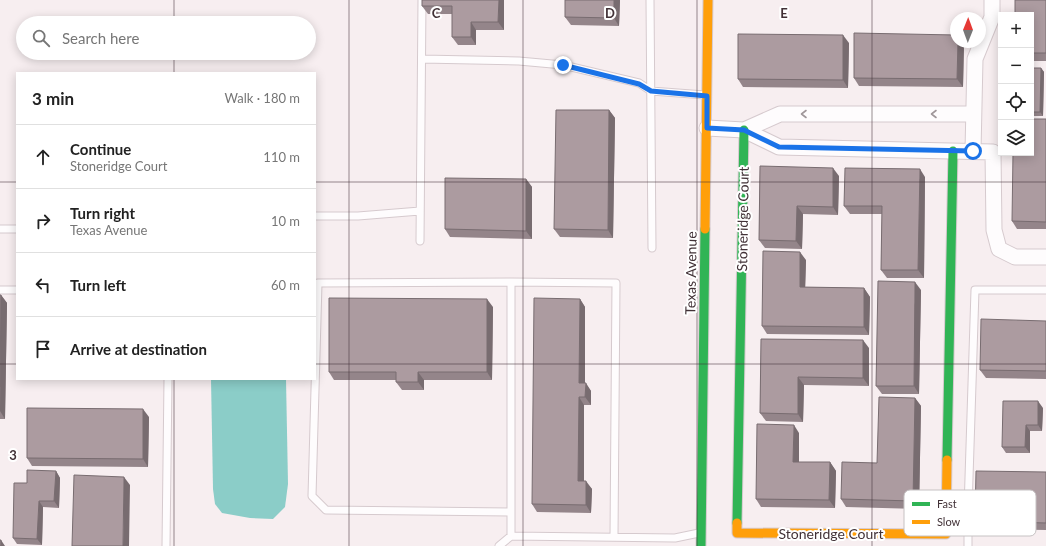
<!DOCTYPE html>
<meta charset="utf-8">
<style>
:root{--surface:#fff;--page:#f2f2f2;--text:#222;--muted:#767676;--line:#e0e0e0}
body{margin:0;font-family:Lato,sans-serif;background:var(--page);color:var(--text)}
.controls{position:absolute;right:12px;top:12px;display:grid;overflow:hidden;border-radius:0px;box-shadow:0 2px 10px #0003}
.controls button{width:36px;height:36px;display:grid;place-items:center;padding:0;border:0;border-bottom:1px solid var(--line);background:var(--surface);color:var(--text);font:20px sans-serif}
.compass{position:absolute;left:950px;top:12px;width:36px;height:36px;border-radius:50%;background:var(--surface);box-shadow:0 2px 10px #0003;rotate:1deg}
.stop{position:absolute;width:12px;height:12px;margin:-9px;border:3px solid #1a73e8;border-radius:50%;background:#fff}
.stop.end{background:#1a73e8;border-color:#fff;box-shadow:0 1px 4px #0008}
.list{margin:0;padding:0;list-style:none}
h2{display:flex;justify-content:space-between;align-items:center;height:52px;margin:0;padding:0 16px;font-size:17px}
h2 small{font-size:13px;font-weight:400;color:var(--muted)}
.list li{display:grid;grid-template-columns:26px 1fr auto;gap:12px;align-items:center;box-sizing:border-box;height:64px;padding:0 16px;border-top:1px solid var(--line)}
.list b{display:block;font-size:15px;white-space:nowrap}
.list p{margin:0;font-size:13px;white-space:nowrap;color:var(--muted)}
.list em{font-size:13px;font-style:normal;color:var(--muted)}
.icon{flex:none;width:22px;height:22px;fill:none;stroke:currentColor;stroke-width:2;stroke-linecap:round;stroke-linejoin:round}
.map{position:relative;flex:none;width:1046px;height:546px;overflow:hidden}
.search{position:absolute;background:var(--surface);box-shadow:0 2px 10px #0003;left:16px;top:16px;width:300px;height:44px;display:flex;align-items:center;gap:10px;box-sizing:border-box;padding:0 14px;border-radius:22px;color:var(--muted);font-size:15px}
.panel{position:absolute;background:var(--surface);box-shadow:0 2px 10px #0003;left:16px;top:72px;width:300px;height:308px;border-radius:0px}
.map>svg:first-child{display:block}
</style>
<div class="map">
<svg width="1046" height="546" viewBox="0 0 1046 546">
<rect width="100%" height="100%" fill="#f7eef0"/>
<!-- water -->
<path fill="#8bcdc8" d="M 211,379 L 286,379 L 288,484 L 285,507 L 273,519 L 250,518 L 222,513 L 215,504 L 213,489 Z"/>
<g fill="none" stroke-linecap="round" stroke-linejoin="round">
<defs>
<path id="lane" d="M 650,0 L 652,248
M 422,59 L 519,61 L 563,65 L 639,83 L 651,91 L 705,95
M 315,216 L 358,216 L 420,211
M 0,229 L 17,229
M 420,241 L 422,0
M 511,282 L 318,283 L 312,496 L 326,510 L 511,512
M 0,290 L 17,290
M 614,537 L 616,283 L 511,282 L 511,536 L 675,538 L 699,533
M 166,546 L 168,379
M 499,546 L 511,536
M 968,546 L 968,509 L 975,290 L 1046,290"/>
<path id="street" d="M 707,128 L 744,130 L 779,147 L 993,152 L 994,230 L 999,249 L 1015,257 L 1046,257
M 744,130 L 780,114 L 973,114
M 973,151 L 975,59 L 992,17 L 992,0"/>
<path id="fast" d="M 947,460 L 953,151
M 737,523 L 744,130
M 701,546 L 705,229"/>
<path id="slow" d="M 705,229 L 708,0
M 737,523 L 737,533 L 946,534 L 947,460"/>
</defs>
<!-- lane casing -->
<use href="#lane" stroke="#d6cace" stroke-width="9"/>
<!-- street casing -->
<use href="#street" stroke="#d6cace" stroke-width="17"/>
<!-- fast casing -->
<use href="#fast" stroke="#d6cace" stroke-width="11"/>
<!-- slow casing -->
<use href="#slow" stroke="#d6cace" stroke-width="11"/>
<!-- lane -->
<use href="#lane" stroke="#fefcfd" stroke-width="7"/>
<!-- street -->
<use href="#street" stroke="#fefcfd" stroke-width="15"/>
<!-- fast -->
<use href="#fast" stroke="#30b455" stroke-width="9"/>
<!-- slow -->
<use href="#slow" stroke="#ff9f0a" stroke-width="9"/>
</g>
<!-- wall -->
<path fill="#94858a" d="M 504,0 L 504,30 L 476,30 L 476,45 L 458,45 L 452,37 L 452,14 L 428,14 L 422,6 Z
M 620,0 L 619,26 L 571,25 L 565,17 Z
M 1046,0 L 1046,61 L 1031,61 L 1031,15 Z
M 849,43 L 848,88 L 743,87 L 738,79 Z
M 964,43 L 963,87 L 859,86 L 854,78 Z
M 1031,68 L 1041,68 L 1044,72 L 1043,116 L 1031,116 Z
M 609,110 L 615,118 L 613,238 L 560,237 L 554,229 Z
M 1046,119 L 1046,229 L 1017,229 L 1012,221 Z
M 760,166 L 839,176 L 838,215 L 803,214 L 802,249 L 765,248 L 759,240 Z
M 925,177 L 924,278 L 887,278 L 881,270 L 882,214 L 850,214 L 844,206 Z
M 526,179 L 532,187 L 532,239 L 450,237 L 445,229 Z
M 806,260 L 805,287 L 864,288 L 870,297 L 869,335 L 767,334 L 762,326 Z
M 921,290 L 919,394 L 882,394 L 876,386 Z
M 0,295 L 1,295 L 7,303 L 5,419 L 0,419 Z
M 580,299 L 585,307 L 585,383 L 591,391 L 591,405 L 584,405 L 584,481 L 592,489 L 591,513 L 537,512 L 532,504 Z
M 493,307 L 492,380 L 424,380 L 424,390 L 402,390 L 396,382 L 396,380 L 334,380 L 329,372 Z
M 1046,321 L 1046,379 L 986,378 L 980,370 Z
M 761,339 L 869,348 L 869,386 L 804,385 L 803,422 L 766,421 L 760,413 Z
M 915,398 L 921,406 L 919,509 L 846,507 L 841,499 L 877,463 Z
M 1043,408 L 1042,431 L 1030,431 L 1030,453 L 1006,453 L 1002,447 Z
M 149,417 L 148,467 L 32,466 L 27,458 Z
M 799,433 L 799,462 L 830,462 L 836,471 L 835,508 L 761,507 L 756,499 Z
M 56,471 L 60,478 L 59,508 L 43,507 L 42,545 L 17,544 L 13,538 L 27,483 Z
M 1046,472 L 1046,530 L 981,529 L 975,521 Z"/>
<!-- shaded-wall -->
<path fill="#786c70" d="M 499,0 L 504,0 L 504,30 L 498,22 Z
M 614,0 L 620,0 L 619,26 L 614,18 Z
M 471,22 L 476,30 L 476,45 L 471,37 Z
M 843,35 L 849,43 L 848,88 L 843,80 Z
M 958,42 L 963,42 L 964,43 L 963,87 L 957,79 Z
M 1041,68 L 1044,72 L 1043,116 L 1040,112 Z
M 609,110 L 615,118 L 613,238 L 608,230 Z
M 833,168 L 839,176 L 838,215 L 833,207 Z
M 920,169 L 925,177 L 924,278 L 918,270 Z
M 526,179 L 532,187 L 532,239 L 526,231 Z
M 797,206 L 803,214 L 802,249 L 796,241 Z
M 800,252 L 806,260 L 805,295 L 800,287 Z
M 915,282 L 921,290 L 919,394 L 914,386 Z
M 864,288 L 870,297 L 869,335 L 864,327 Z
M 1,295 L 7,303 L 5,419 L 0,411 Z
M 487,299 L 493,307 L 492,380 L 487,372 Z
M 580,299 L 585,307 L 585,391 L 579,383 Z
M 863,340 L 869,348 L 869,386 L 863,378 Z
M 418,372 L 424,380 L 424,390 L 418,382 Z
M 798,377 L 804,385 L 803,422 L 798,414 Z
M 586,383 L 591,391 L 591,405 L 585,397 Z
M 579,397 L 584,405 L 584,489 L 578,481 Z
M 915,398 L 921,406 L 919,509 L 913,501 Z
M 1038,401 L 1043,408 L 1042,431 L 1038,425 Z
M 143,409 L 149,417 L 148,467 L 143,459 Z
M 794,425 L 799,433 L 799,470 L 793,462 Z
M 1026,425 L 1030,431 L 1030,453 L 1025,447 Z
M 830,462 L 836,471 L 835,508 L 829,500 Z
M 56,471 L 60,478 L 59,508 L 54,501 Z
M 124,477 L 130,485 L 129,546 L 123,546 Z
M 586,481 L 592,489 L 591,513 L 586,505 Z
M 39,501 L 43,507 L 42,545 L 37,539 Z
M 1,540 L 5,546 L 1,546 Z"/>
<!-- building -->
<path fill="#ac9ba0" stroke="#786c70" d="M 422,0 L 499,0 L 498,22 L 471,22 L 471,37 L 452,37 L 452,6 L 422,6 Z
M 565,0 L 614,0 L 614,18 L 565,17 Z
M 1015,0 L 1046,0 L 1046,53 L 1031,53 L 1031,15 L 1015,15 Z
M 854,33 L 956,35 L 956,42 L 958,42 L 957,79 L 854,78 Z
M 738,34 L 843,35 L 843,80 L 738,79 Z
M 1031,68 L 1041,68 L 1040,112 L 1031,112 Z
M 556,110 L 609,110 L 608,230 L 554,229 Z
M 1031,119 L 1046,119 L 1046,222 L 1012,221 L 1013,153 L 1031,153 Z
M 760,166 L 833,168 L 833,207 L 797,206 L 796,241 L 759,240 Z
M 845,168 L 920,169 L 918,270 L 881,270 L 882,206 L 844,206 Z
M 445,178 L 526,179 L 526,231 L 445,229 Z
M 763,251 L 800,252 L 800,287 L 864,288 L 864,327 L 762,326 Z
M 878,281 L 915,282 L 914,386 L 876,386 Z
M 0,295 L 1,295 L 0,387 Z
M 329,298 L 487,299 L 487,372 L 418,372 L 418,382 L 396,382 L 396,372 L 329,372 Z
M 534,298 L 580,299 L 579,383 L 586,383 L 585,397 L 579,397 L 578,481 L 586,481 L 586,505 L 532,504 Z
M 981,319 L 1046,321 L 1046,371 L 980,370 Z
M 761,339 L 863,340 L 863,378 L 798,377 L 798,414 L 760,413 Z
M 879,397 L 915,398 L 913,501 L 841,499 L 842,462 L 877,463 Z
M 1003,401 L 1038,401 L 1038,425 L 1026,425 L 1025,447 L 1002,447 Z
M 27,408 L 143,409 L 143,459 L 27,458 Z
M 757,424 L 794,425 L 793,462 L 830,462 L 829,500 L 756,499 Z
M 27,470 L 56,471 L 54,501 L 39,501 L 37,539 L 13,538 L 14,483 L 27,483 Z
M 976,471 L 1046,472 L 1046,523 L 975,521 Z
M 74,475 L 124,477 L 123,546 L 72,546 Z
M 0,540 L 1,540 L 1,546 L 0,546 Z"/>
<!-- one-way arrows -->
<defs><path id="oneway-chevron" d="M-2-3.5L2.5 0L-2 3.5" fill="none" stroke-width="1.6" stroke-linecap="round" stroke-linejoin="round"/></defs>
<g stroke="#a0979a">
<use href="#oneway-chevron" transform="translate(804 114) rotate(-180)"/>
<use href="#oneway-chevron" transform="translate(934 114) rotate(-180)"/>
</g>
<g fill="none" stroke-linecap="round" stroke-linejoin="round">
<!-- route -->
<path stroke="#1a73e8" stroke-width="5" d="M 563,65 L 639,84 L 651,91 L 707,96 L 707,128 L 744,130 L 779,147 L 973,151"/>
</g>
<!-- grid -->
<path fill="none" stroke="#423237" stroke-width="1" stroke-opacity="0.55" d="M 174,0 L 174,23M 349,0 L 349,546M 523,0 L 523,546M 697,0 L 697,546M 872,0 L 872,546M 174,53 L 174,73M 0,182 L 17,182M 315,182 L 1046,182M 0,364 L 17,364M 315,364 L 1046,364M 174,379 L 174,546"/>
<g text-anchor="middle" stroke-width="4" stroke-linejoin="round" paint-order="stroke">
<!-- street labels -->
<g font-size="14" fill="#423237" stroke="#fff">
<text transform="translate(743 219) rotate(-89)" y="5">Stoneridge Court</text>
<text transform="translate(691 273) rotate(-89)" y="5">Texas Avenue</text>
<text x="831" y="539">Stoneridge Court</text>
</g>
</g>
<!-- legend -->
<rect x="904" y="490" width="132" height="46" rx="6" fill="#fff" stroke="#c6c2c3" stroke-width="1"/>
<rect x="912" y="502" width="18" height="4" fill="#30b455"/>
<rect x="912" y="520" width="18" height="4" fill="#ff9f0a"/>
<g font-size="11" fill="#423237">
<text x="937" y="508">Fast</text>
<text x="937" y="526">Slow</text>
</g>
<g font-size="13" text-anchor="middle" font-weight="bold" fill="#423237" stroke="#fff" stroke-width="4" stroke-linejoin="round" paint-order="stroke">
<text x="436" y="18">C</text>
<text x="610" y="18">D</text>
<text x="784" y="18">E</text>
<text x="13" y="460">3</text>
</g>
</svg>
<div class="controls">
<button>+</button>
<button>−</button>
<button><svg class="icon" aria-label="locate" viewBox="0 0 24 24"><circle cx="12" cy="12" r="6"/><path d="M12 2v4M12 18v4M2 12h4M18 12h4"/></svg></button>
<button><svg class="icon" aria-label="layers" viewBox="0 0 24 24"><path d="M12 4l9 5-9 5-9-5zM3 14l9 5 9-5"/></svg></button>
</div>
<svg class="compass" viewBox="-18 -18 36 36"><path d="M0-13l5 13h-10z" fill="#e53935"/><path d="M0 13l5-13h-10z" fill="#767676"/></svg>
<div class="stop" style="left:973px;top:151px"></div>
<div class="stop end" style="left:563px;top:65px"></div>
<div class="search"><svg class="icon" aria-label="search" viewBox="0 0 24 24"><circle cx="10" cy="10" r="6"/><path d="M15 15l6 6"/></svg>Search here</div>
<section class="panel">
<h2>3 min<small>Walk · 180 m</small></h2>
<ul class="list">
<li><svg class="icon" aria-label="ahead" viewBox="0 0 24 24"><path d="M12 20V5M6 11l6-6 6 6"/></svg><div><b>Continue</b><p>Stoneridge Court</p></div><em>110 m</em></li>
<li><svg class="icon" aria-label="right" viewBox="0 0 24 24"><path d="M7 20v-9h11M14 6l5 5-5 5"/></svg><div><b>Turn right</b><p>Texas Avenue</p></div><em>10 m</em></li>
<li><svg class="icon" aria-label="left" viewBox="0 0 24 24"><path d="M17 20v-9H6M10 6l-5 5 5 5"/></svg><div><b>Turn left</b></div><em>60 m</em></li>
<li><svg class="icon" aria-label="arrive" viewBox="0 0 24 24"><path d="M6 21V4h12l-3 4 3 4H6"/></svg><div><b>Arrive at destination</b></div></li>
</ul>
</section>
</div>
